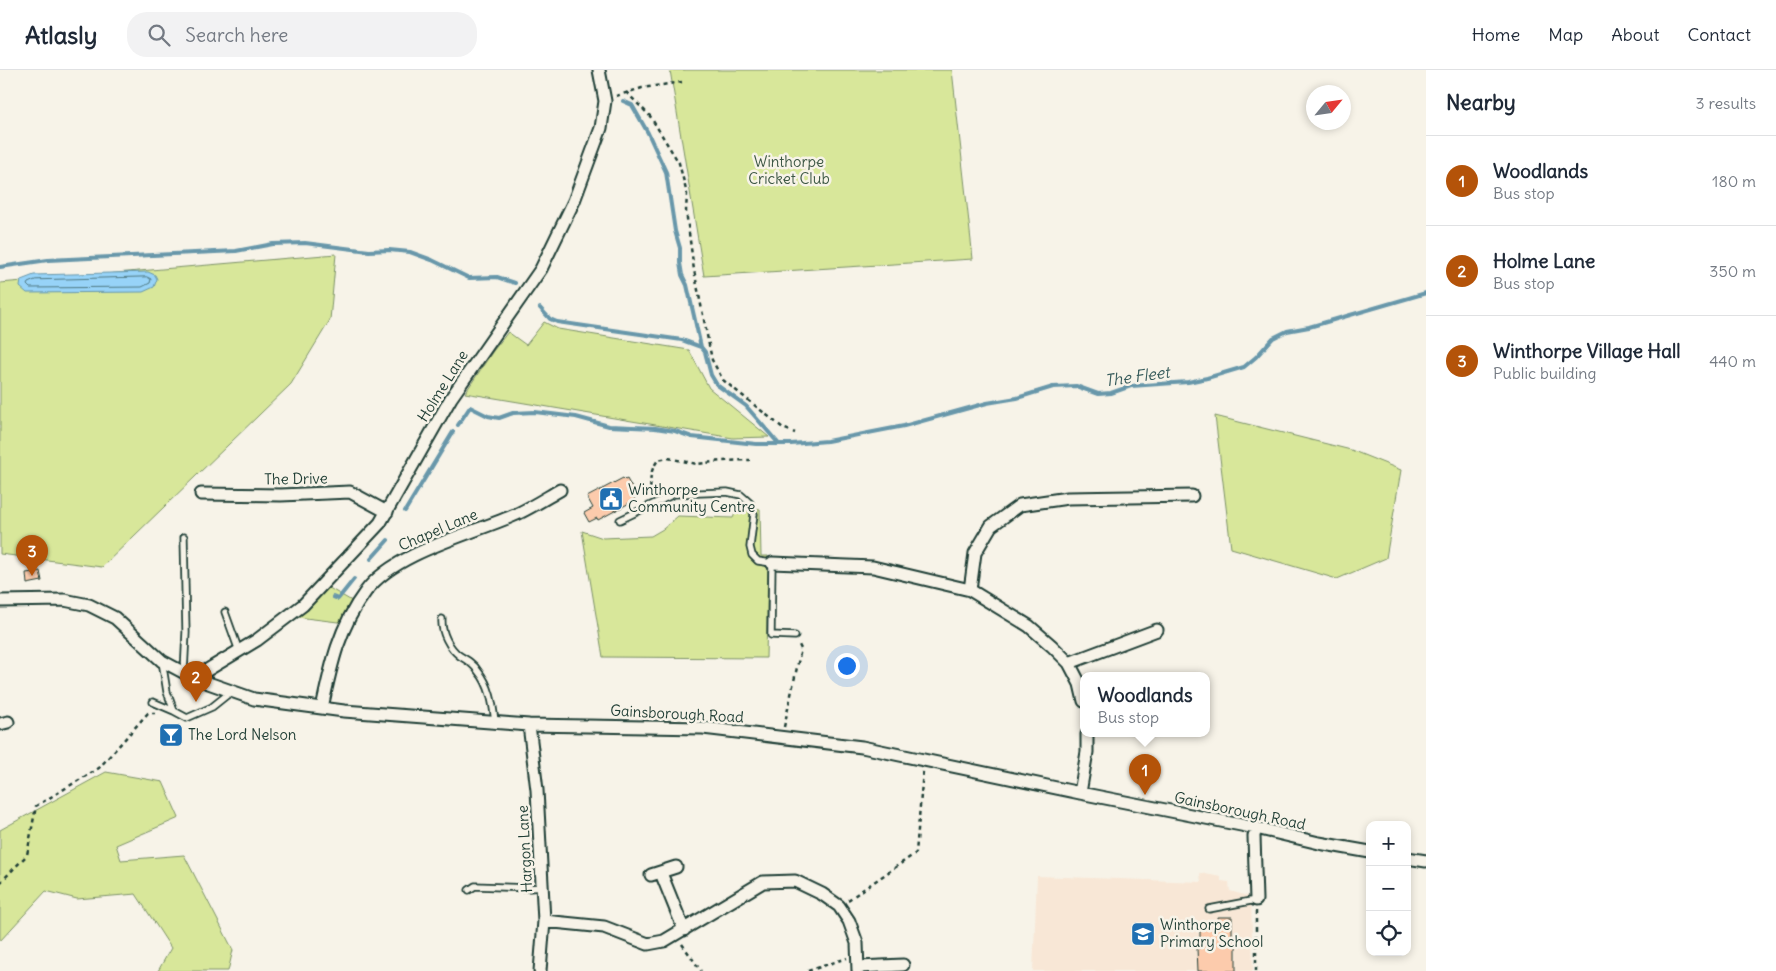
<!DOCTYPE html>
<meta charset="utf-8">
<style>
:root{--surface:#fff;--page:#f2f2f3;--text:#1f2937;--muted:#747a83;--line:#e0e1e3;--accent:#b45309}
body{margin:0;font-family:Delius,sans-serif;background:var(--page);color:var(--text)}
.controls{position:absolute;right:15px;bottom:15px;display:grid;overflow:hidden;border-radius:10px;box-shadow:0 2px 8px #0003}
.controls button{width:45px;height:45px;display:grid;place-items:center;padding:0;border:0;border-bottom:1px solid var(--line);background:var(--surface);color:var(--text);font:25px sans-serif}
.compass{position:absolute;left:1306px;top:15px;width:45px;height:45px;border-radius:50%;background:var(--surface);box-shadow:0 2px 8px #0003;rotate:61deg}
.you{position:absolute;left:846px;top:595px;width:18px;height:18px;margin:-12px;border:4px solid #fff;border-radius:50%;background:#1a73e8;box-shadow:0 0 0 8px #1a73e833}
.badge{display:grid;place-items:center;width:32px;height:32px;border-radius:50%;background:var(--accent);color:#fff;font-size:16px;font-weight:700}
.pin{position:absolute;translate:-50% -41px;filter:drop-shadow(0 1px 2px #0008)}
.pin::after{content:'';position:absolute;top:26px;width:18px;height:15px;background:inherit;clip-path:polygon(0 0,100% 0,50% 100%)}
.popup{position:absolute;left:1080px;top:602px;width:130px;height:65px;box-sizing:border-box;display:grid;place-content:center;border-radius:10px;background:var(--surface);filter:drop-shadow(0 1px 4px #0005);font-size:16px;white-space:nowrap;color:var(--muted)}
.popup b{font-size:19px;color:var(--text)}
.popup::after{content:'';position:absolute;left:50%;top:100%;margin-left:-10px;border:10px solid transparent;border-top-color:var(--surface)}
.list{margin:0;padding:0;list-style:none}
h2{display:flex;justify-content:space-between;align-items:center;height:65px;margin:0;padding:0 20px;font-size:21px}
h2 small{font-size:16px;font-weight:400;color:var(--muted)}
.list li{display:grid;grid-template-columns:32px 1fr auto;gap:15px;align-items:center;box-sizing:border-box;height:90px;padding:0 20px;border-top:1px solid var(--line)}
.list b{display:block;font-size:19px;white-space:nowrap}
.list p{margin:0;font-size:16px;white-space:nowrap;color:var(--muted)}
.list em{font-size:16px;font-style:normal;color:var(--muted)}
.icon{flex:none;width:28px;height:28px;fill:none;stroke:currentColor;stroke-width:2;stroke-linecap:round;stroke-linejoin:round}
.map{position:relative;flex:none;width:1426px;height:901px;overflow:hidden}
header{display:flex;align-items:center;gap:30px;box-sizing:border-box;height:70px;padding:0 25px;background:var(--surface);border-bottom:1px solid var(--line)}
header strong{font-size:24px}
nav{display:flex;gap:28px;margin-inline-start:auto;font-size:18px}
.search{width:350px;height:45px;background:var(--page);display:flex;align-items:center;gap:12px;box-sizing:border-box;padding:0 18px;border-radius:20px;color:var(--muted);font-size:19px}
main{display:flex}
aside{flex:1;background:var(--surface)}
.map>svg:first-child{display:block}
</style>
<header>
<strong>Atlasly</strong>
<div class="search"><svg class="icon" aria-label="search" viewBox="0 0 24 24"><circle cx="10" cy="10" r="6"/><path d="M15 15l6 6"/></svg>Search here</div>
<nav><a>Home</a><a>Map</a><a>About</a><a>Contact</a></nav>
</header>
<main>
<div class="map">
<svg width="1426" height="901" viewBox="0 0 1426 901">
<rect width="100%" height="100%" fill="#f7f3e8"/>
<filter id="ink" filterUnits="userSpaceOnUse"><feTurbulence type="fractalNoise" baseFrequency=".02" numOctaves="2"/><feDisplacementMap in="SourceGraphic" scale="10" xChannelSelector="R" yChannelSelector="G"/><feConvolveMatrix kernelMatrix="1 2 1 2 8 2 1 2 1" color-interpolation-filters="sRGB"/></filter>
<g filter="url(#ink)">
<!-- built -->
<path fill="#f8e7d6" d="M 1200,803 L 1221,807 L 1221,811 L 1229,812 L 1230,821 L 1251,827 L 1253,901 L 1033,901 L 1037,806 L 1201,812 Z"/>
<!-- green -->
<path fill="#d8e79a" stroke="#7c9267" d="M 670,0 L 952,0 L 973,189 L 704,206 Z
M 336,184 L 330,250 L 291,314 L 102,497 L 0,484 L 0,213 Z
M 544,252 L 558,259 L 689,280 L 709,318 L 769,367 L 733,368 L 465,323 L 493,281 L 508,262 L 526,275 Z
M 1215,346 L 1351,380 L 1401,400 L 1386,488 L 1337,509 L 1231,478 Z
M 739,435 L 760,439 L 761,486 L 768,486 L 766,588 L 603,587 L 582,461 L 603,468 L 651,466 L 663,459 L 678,446 L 733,448 Z
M 324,515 L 357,534 L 346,553 L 289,546 Z
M 106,702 L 163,712 L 179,748 L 116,775 L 121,790 L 184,785 L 233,880 L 228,901 L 158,901 L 171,878 L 136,824 L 77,829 L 46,821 L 0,871 L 0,760 Z"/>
<!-- water -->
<path fill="#97d3f8" stroke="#6797aa" d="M 148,202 L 155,205 L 157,209 L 154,217 L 143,222 L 27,223 L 20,217 L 21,210 L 34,205 Z"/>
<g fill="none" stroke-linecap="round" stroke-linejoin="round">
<!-- shore -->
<path stroke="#4f7982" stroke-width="1" d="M 147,207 L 151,209 L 150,213 L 142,217 L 30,218 L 27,215 L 28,213 L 35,210 Z"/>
<!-- stream -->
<path stroke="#6797aa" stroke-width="4" d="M 623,31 L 632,35 L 648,63 L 666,102 L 675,161 L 680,178 L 680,193 L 682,205 L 687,215 L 701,277
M 0,197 L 48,190 L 236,181 L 273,174 L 305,173 L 369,181 L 389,180 L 410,182 L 432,190 L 469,208 L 497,207 L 515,213
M 540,238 L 550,249 L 557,252 L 682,270 L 701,277 L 705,282 L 711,305 L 717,315 L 746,336 L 778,373
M 458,355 L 470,337 L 488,346 L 499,348 L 513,343 L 535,342 L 576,347 L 609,356 L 655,358 L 675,361 L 692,367 L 756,374 L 791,374 L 827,371 L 904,356 L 987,333 L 1017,328 L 1053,317 L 1076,316 L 1098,324 L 1111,323 L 1131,316 L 1188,312 L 1207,308 L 1244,297 L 1256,287 L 1273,268 L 1287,261 L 1309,257 L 1426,223
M 405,441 L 453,362
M 371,489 L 388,470
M 333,527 L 338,529 L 354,509"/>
</g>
<!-- building -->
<path fill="#fccbac" stroke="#1f3d34" d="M 623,408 L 625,410 L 627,409 L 633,420 L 631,422 L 635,430 L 598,450 L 597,448 L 589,452 L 584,443 L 593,438 L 587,427 Z
M 40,501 L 42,511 L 27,514 L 26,503 Z
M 1218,847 L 1232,847 L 1232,870 L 1236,870 L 1236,901 L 1198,901 L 1197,878 L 1200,878 L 1200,854 L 1218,854 Z"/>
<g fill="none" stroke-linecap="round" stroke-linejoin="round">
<defs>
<path id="service" d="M 620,450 L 674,424 L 727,422 L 741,425 L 750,433 L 754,444 L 750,477 L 752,485 L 758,491 L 772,493 L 771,565 L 795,566
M 184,467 L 186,562 L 184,603
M 225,542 L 239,581
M 442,549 C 441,562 449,578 460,586 C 467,590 474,594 478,601 C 490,615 493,634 495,652
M 162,591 L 167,622 L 174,641 L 187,648 L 212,637 L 232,621
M 153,632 L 174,641
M 469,820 L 475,816 L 530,818 L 542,817
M 1209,839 L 1256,830"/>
<path id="minor" d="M 201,424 L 281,425 L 350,422 L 387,442
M 772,493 L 873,497 L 970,520 L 1029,556 L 1052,576 L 1069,593 L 1080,614 L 1084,631
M 970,520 L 975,483 L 991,456 L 1020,435 L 1068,428 L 1192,426
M 0,531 L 64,530 L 89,535 L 115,548 L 162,591 L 194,608 L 254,629 L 344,641 L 529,655 L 703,658 L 862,677 L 1080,723 L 1256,758 L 1319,773 L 1370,782
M 1069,593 L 1157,560
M 194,608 L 257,570 L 303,535 L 380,453 L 451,328 L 541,199 L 574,131 L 601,58 L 605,31 L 599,0
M 322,638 C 331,595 339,557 366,521 C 395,482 472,464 517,444 C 532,437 546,428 560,420
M 0,654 L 8,652
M 529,655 L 537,720 L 544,851 L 540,901
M 1080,723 L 1087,682 L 1087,664
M 1407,788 L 1426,791
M 661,803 L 684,860
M 651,805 L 676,797
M 1256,830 L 1254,766 L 1256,758
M 544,851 L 604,857 L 648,874 L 664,871 L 763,812 L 795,811 L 822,824 L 839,836 L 849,851 L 857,873 L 858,901
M 859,897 L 903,895"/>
</defs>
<!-- service casing -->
<use href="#service" stroke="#1f3d34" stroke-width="9"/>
<!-- minor casing -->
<use href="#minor" stroke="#1f3d34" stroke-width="15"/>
<!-- path -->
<path stroke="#1f3d34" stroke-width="2.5" stroke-dasharray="4 4" stroke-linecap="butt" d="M 626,22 L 650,46 L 679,93 L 687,124 L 686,141 L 694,200 L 712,290 L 723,310 L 783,358 L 795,363
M 616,26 L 642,18 L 682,12
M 651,426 C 650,411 649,402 658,390 L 668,388 L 697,394 L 721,391 L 750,390
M 784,657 L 801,579 L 798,573
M 0,813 L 27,785 L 36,736 L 99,698 L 148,643 L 155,643
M 848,830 L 916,783 L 923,701
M 1256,841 L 1256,901
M 682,874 L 701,901
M 808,901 L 847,888"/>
<!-- service -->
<use href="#service" stroke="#f7f3e8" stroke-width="5.5"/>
<!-- minor -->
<use href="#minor" stroke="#f7f3e8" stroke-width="11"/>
</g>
</g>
<!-- icons -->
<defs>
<symbol id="civic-square" viewBox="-11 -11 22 22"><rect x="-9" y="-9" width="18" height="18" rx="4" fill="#1f6fb2" stroke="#f7f3e8"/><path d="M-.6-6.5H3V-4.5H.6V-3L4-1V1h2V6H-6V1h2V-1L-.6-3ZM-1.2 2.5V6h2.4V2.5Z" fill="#fff"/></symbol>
<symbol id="bar-square" viewBox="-11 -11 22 22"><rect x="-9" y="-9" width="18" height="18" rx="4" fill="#1f6fb2" stroke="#f7f3e8"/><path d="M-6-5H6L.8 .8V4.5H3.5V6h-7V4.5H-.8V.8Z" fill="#fff"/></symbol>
<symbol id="school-square" viewBox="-11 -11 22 22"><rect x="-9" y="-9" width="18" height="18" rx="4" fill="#1f6fb2" stroke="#f7f3e8"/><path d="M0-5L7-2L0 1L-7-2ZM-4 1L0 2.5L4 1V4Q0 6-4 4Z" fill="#fff"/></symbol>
</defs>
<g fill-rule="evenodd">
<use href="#civic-square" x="597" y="415" width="28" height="28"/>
<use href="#bar-square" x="157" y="651" width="28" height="28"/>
<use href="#school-square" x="1129" y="850" width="28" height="28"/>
</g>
<g text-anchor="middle" stroke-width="5" stroke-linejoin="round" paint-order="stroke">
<!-- park labels -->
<g font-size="15" fill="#3b5643" stroke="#f7f3e8">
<text x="789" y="97">Winthorpe<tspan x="789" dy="17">Cricket Club</tspan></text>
</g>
<!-- street labels -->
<g font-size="15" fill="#1f3d34" stroke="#f7f3e8">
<text transform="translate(443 316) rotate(-58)" y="5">Holme Lane</text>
<text transform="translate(296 409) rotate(-1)" y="5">The Drive</text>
<text transform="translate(438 460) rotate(-23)" y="5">Chapel Lane</text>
<text transform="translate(677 644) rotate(3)" y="5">Gainsborough Road</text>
<text transform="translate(1240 741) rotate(12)" y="5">Gainsborough Road</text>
<text transform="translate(525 779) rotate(-93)" y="5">Hargon Lane</text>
</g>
<!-- poi labels -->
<g font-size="15" fill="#1f3d34" stroke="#f7f3e8" text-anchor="start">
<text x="628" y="425">Winthorpe<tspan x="628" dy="17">Community Centre</tspan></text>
<text x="188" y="670">The Lord Nelson</text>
<text x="1160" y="860">Winthorpe<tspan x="1160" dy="17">Primary School</tspan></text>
</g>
<!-- water labels -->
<g font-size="16" font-style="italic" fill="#375b5b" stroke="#f7f3e8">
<text transform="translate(1137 306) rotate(-8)" y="6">The Fleet</text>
</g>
</g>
</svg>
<div class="controls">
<button>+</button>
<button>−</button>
<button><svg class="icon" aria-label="locate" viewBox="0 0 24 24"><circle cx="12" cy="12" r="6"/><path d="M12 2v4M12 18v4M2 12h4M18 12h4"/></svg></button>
</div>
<svg class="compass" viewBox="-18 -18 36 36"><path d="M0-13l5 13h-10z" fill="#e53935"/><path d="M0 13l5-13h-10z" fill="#747a83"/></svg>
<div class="you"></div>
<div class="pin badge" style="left:1145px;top:725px">1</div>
<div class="popup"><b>Woodlands</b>Bus stop</div>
<div class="pin badge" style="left:196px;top:632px">2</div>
<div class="pin badge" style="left:32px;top:506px">3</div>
</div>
<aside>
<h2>Nearby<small>3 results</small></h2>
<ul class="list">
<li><span class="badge">1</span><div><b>Woodlands</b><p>Bus stop</p></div><em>180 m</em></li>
<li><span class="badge">2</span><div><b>Holme Lane</b><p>Bus stop</p></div><em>350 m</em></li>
<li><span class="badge">3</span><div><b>Winthorpe Village Hall</b><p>Public building</p></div><em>440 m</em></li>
</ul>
</aside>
</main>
